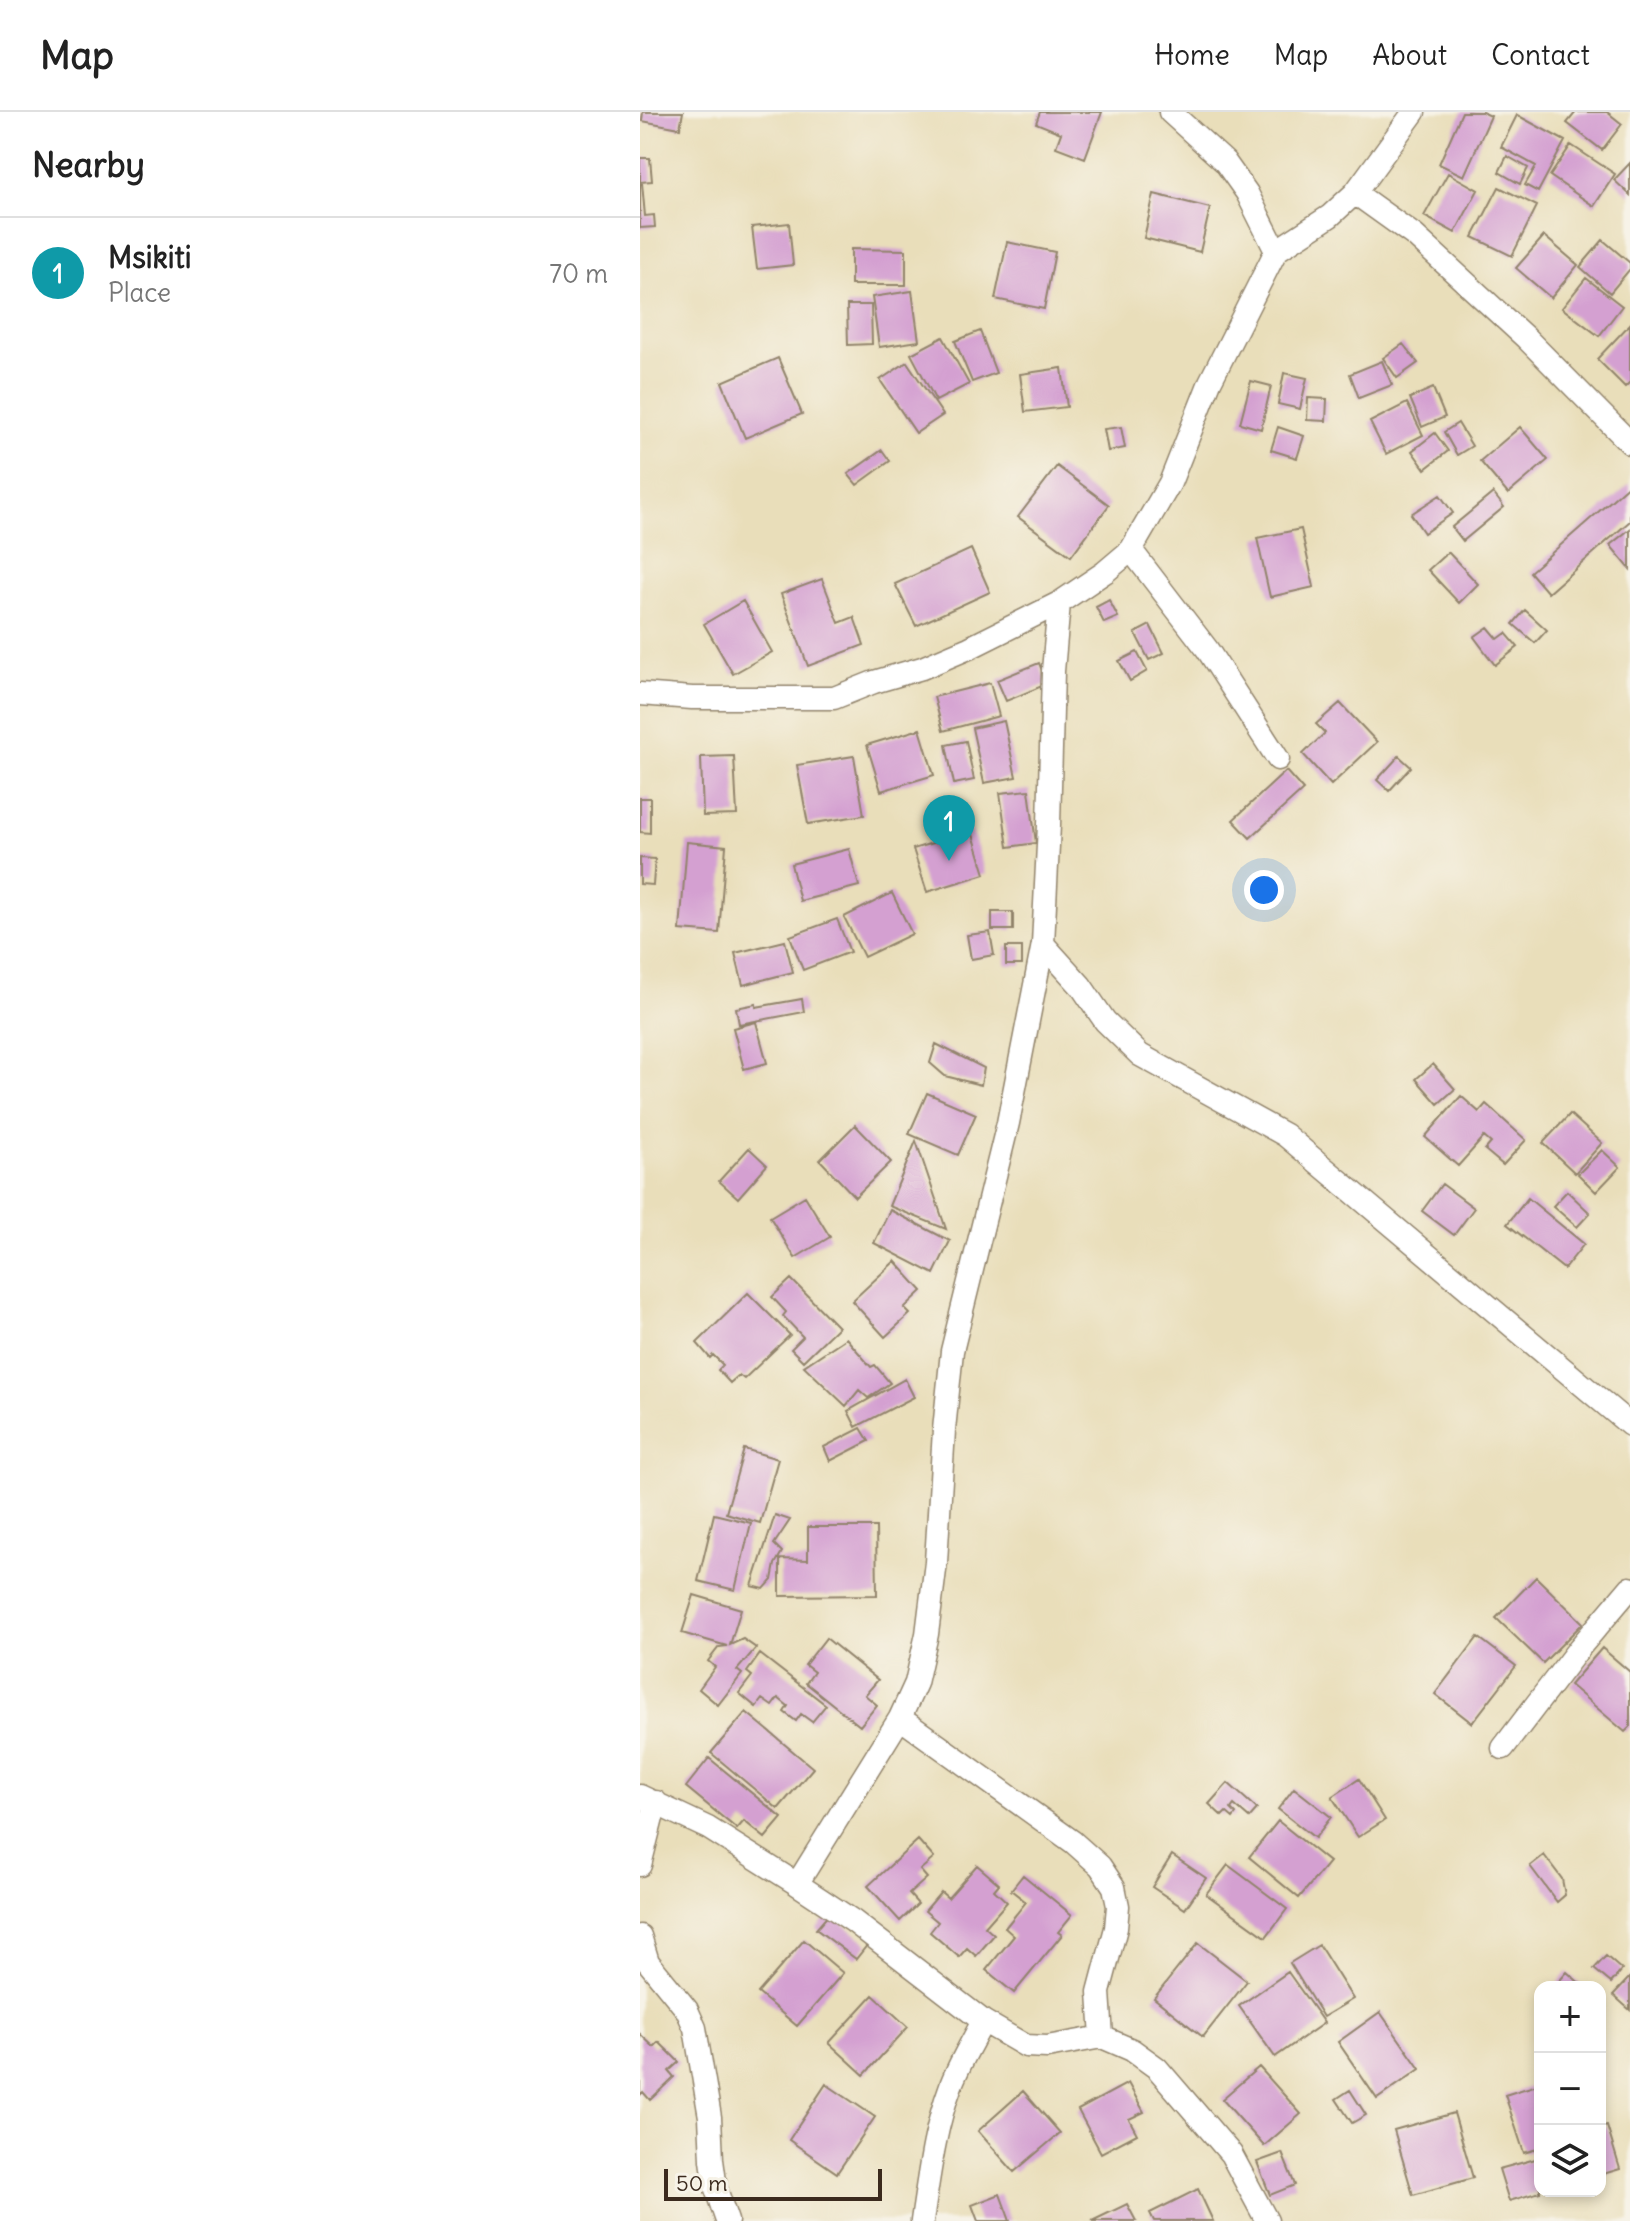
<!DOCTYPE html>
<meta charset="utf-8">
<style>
:root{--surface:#fff;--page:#f6f6f6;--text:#222;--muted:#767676;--line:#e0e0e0;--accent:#111827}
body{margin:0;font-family:Delius,sans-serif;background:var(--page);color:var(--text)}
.controls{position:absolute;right:24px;bottom:24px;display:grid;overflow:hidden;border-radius:16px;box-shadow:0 4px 12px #0003}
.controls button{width:72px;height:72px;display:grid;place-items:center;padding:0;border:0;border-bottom:2px solid var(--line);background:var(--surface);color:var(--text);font:40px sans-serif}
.scale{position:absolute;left:24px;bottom:20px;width:218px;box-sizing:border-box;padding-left:8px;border:4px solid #3b2a1e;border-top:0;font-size:22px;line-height:28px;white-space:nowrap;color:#3b2a1e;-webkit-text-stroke:6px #f7f3e8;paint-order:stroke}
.you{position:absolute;left:624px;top:778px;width:28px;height:28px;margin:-20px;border:6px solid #fff;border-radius:50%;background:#1a73e8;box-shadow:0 0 0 12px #1a73e833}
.badge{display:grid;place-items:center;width:52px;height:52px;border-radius:50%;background:var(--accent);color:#fff;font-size:26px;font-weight:700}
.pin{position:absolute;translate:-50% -66px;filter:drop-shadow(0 2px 4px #0008)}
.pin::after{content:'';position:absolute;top:42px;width:28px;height:24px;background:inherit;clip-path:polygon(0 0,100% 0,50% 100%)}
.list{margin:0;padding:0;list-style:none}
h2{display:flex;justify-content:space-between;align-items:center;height:104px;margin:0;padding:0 32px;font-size:34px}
h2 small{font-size:26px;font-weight:400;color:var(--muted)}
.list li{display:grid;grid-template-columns:52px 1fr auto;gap:24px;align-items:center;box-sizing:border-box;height:112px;padding:0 32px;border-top:2px solid var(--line)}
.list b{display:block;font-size:30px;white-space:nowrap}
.list p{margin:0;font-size:26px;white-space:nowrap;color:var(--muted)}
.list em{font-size:26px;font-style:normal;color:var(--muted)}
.icon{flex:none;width:44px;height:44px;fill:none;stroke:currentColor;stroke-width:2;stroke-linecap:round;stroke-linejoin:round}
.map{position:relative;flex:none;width:990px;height:2109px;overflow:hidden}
header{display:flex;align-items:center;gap:48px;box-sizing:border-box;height:112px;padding:0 40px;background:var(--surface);border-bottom:2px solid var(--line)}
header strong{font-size:38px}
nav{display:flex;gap:44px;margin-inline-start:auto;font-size:28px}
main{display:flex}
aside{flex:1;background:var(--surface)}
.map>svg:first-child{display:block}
</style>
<header>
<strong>Map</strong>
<nav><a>Home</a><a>Map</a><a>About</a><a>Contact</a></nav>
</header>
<main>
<aside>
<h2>Nearby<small></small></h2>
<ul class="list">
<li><span class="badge" style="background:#0f9aa8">1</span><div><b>Msikiti</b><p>Place</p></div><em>70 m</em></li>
</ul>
</aside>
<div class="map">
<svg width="990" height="2109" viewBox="0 0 990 2109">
<rect width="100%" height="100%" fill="#f7f3e8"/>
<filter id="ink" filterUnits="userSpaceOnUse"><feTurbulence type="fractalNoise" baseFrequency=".0125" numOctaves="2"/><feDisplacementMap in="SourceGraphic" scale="16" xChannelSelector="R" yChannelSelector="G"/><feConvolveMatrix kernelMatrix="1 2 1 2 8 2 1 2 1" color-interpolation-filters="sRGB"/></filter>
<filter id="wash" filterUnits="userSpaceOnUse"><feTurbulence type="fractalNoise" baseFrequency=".006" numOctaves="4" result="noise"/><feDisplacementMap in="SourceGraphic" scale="32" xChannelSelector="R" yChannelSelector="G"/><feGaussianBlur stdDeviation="1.8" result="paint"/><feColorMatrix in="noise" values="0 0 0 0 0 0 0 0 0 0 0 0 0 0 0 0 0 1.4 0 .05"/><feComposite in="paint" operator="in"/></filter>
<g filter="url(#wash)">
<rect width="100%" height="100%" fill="#e9deba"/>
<g id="blocks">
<!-- building -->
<path fill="#d4a0d1" d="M 3,0 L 43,0 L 40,16 L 2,9 Z
M 400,0 L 462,0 L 445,46 L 416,35 L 421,21 L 396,11 Z
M 822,0 L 842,0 L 851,4 L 824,64 L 799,52 Z
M 936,0 L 967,0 L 982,12 L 962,38 L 927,11 Z
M 877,3 L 925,29 L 898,80 L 885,73 L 896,54 L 861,35 Z
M 931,33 L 975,62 L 954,94 L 910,64 Z
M 867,44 L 888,56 L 880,72 L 859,60 Z
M 0,46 L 10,46 L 12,69 L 0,70 Z
M 990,51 L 990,83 L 974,68 Z
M 808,61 L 838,78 L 815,121 L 784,104 Z
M 2,71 L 5,104 L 14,103 L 15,115 L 0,116 L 0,72 Z
M 859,75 L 897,94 L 872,144 L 833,125 Z
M 514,82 L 570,96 L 560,140 L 504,126 Z
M 149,111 L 153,153 L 117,157 L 112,115 Z
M 904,124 L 938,153 L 911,186 L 876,156 Z
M 963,128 L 990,151 L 990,157 L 970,181 L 940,155 Z
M 367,130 L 415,140 L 404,197 L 355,187 Z
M 211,137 L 266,138 L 266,173 L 211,173 Z
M 946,166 L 982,194 L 959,224 L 922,196 Z
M 272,179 L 279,229 L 239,235 L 232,185 Z
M 207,193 L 231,193 L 232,232 L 208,233 Z
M 990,212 L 990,270 L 985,275 L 957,247 Z
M 340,219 L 356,261 L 332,270 L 315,229 Z
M 303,225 L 329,272 L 296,289 L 271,242 Z
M 763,232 L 778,251 L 757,266 L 743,246 Z
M 138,246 L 162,302 L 105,326 L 82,270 Z
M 742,249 L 752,273 L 719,286 L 710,262 Z
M 267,250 L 303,303 L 276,321 L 240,268 Z
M 422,256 L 427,295 L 385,300 L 380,262 Z
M 644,261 L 667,266 L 660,297 L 638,292 Z
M 611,269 L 631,274 L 621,317 L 600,311 Z
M 793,276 L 805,305 L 782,315 L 770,286 Z
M 668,286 L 687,287 L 686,309 L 667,308 Z
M 767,291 L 783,323 L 746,342 L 730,310 Z
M 818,311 L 832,334 L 817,343 L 804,320 Z
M 481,315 L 485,336 L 468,339 L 464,317 Z
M 638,315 L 664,324 L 657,346 L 631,338 Z
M 880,315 L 908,348 L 868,382 L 840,349 Z
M 795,321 L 808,339 L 785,357 L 772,339 Z
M 242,338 L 250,349 L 217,373 L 208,362 Z
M 417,354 L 469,393 L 431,444 L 378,405 Z
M 990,372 L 990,409 L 908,481 L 890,460 Z
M 853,381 L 864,395 L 823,429 L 812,415 Z
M 800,383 L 813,401 L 784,421 L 771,402 Z
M 661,417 L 674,475 L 630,485 L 617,426 Z
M 990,417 L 990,457 L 970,433 Z
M 331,437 L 350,480 L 276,514 L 255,472 Z
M 808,440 L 838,472 L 819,491 L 788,458 Z
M 182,467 L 199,511 L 214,505 L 224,533 L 168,554 L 141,482 Z
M 469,488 L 478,505 L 464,511 L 456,495 Z
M 103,489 L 132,540 L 93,562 L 64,512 Z
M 885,498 L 907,518 L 895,531 L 873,512 Z
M 510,513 L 524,541 L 509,548 L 495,521 Z
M 848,515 L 858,527 L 866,521 L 878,535 L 855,553 L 834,525 Z
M 497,540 L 507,559 L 490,569 L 479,549 Z
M 399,551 L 407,572 L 366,589 L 357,568 Z
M 350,571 L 359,604 L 303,619 L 294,585 Z
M 700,591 L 737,630 L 691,673 L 663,642 L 685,621 L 676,612 Z
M 364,609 L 376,665 L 344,671 L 332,616 Z
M 280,617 L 294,663 L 241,679 L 227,633 Z
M 326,629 L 334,668 L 314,672 L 306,633 Z
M 94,644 L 97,703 L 63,704 L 61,645 Z
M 214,644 L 224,703 L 168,712 L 157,653 Z
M 759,644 L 771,655 L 749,679 L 737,668 Z
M 646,659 L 663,678 L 610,726 L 593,708 Z
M 389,678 L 396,731 L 368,735 L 360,681 Z
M 0,686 L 10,686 L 10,721 L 0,720 Z
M 332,719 L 345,762 L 287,780 L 273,737 Z
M 47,730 L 86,734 L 79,821 L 40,818 Z
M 209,737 L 219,774 L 160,789 L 151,752 Z
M 0,746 L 15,747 L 13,773 L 0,772 Z
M 252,781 L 272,822 L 224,845 L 204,805 Z
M 352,800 L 373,800 L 373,818 L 352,818 Z
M 197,807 L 210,840 L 163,858 L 150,824 Z
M 350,820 L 354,843 L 331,847 L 327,823 Z
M 145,829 L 153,860 L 103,873 L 95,841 Z
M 366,835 L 382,835 L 382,853 L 366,853 Z
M 162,887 L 164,900 L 99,912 L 96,896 L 116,892 L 116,895 Z
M 116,910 L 127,951 L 104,957 L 93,916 Z
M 296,932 L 344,956 L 341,973 L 305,964 L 290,951 Z
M 793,952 L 815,977 L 798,992 L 776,967 Z
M 287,981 L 336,1002 L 318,1043 L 269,1022 Z
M 821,984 L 839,1000 L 846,992 L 886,1028 L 863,1053 L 845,1038 L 851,1031 L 844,1025 L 818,1054 L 785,1025 Z
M 930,1002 L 962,1031 L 935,1061 L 903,1031 Z
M 215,1013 L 251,1050 L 215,1085 L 180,1048 Z
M 276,1029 L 306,1117 L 249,1094 Z
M 109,1036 L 127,1053 L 98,1086 L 79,1069 Z
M 962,1038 L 980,1055 L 956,1080 L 938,1062 Z
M 802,1072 L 834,1096 L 814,1123 L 782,1099 Z
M 927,1079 L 950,1101 L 937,1115 L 913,1094 Z
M 165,1084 L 190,1125 L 155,1146 L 130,1105 Z
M 888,1086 L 944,1132 L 924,1157 L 867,1112 Z
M 250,1098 L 310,1129 L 294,1162 L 234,1131 Z
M 255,1149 L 282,1179 L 264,1196 L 270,1202 L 245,1225 L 212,1189 Z
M 151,1167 L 198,1215 L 163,1249 L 151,1237 L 163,1225 L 143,1204 L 146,1200 L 132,1185 Z
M 108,1181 L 150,1223 L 104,1267 L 99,1263 L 90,1271 L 78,1258 L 83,1253 L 73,1243 L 70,1246 L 57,1231 Z
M 206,1226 L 231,1255 L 235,1253 L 250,1271 L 228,1286 L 219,1278 L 206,1294 L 164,1254 Z
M 265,1267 L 274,1285 L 216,1315 L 208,1299 Z
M 221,1316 L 229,1329 L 190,1349 L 184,1335 Z
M 104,1337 L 138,1347 L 120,1411 L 86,1401 Z
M 74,1402 L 111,1411 L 95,1478 L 58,1469 Z
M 135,1403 L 150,1408 L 134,1432 L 142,1440 L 135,1452 L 132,1468 L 124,1477 L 112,1474 Z
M 168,1415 L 236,1415 L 237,1483 L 140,1484 L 140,1447 L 168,1448 Z
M 896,1465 L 943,1511 L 903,1551 L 856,1506 Z
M 54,1483 L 101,1497 L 90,1533 L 103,1527 L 116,1536 L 97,1558 L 102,1562 L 78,1593 L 59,1577 L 75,1555 L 68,1549 L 79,1535 L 87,1534 L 42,1521 Z
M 838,1525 L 876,1554 L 832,1611 L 795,1582 Z
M 186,1526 L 238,1568 L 225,1583 L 237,1593 L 220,1614 L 166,1571 L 174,1560 L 165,1553 Z
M 962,1536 L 990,1560 L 990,1615 L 985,1620 L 930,1573 Z
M 120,1542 L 186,1593 L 172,1610 L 161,1602 L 156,1609 L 144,1600 L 148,1594 L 138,1586 L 132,1594 L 122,1587 L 116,1595 L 99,1581 L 112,1564 L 107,1560 Z
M 106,1600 L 173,1656 L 138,1697 L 71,1641 Z
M 69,1646 L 142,1706 L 125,1726 L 104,1709 L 97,1717 L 46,1675 Z
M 719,1667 L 745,1708 L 718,1725 L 692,1685 Z
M 588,1671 L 617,1697 L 609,1706 L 594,1693 L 591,1697 L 596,1702 L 593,1706 L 586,1700 L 582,1704 L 569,1692 Z
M 654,1676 L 691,1705 L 675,1726 L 638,1697 Z
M 638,1709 L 689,1750 L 659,1786 L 609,1745 Z
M 278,1728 L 294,1746 L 280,1758 L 287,1766 L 269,1782 L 278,1792 L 260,1809 L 228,1774 Z
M 532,1743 L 566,1766 L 545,1797 L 512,1775 Z
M 904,1743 L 922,1767 L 925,1783 L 917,1790 L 890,1754 Z
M 337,1753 L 359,1772 L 354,1778 L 367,1790 L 345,1815 L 354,1823 L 336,1844 L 327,1836 L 319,1845 L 290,1820 L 298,1810 L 285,1799 L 301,1780 L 308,1786 Z
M 588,1753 L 647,1797 L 626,1825 L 566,1782 Z
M 383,1763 L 432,1803 L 418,1820 L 422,1823 L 374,1881 L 346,1858 L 374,1824 L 365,1816 L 386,1790 L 371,1778 Z
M 190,1801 L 228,1832 L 216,1847 L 176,1817 Z
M 164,1828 L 203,1861 L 157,1914 L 118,1881 Z
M 558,1831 L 607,1869 L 563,1925 L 514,1886 Z
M 679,1833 L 713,1887 L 683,1905 L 650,1851 Z
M 966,1844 L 982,1858 L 971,1871 L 954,1857 Z
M 648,1860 L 684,1911 L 635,1945 L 599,1894 Z
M 927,1860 L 944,1875 L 914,1875 Z
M 990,1865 L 990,1898 L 973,1883 Z
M 233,1883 L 268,1915 L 224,1963 L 189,1931 Z
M 740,1900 L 780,1957 L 737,1987 L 698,1930 Z
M 0,1922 L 14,1935 L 19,1930 L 39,1950 L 29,1959 L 34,1965 L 10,1988 L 3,1980 L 0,1983 Z
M 619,1955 L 661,2002 L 624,2034 L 582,1987 Z
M 488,1971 L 504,2000 L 489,2007 L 497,2022 L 461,2041 L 438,1998 Z
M 186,1972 L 235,2005 L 197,2061 L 149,2028 Z
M 900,1972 L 900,2036 L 884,2041 L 865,1983 Z
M 710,1978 L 726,2003 L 712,2011 L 696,1987 Z
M 383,1979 L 420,2021 L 374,2060 L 338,2019 Z
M 814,2001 L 833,2066 L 773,2083 L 754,2018 Z
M 967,2014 L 980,2057 L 960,2063 L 960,2016 Z
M 642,2041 L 655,2073 L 630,2083 L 617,2050 Z
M 899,2046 L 900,2080 L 869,2089 L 859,2057 Z
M 558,2077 L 573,2109 L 514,2109 L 510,2101 Z
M 360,2082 L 370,2109 L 338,2109 L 332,2093 Z
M 487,2092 L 496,2109 L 452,2109 Z"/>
</g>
</g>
<g filter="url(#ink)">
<use href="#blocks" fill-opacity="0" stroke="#92846c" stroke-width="2"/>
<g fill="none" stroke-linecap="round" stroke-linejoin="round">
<defs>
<path id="street" d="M 530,0 L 585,50 L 607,81 L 636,139
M 715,81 L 774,0
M 491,438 L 567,537 L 638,647
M 0,582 L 52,586 L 194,586 L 234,570 L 282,556 L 329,536 L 419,491 L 465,460 L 491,438 L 530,371 L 570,270 L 636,139 L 690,104 L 715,81 L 775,124 L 886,226 L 990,331
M 403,832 L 441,874 L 465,909 L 500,943 L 645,1023 L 990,1313
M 260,1606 L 433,1730 L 460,1754 L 474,1775 L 478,1794 L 476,1816 L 459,1880 L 462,1925
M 863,1636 L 940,1535 L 990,1476
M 0,1684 L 68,1716 L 157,1772 L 213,1809 L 343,1909 L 386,1934 L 407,1935 L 462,1925 L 492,1938 L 517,1956 L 591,2042 L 627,2109
M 0,1753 L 16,1690
M 157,1772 L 260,1606 L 276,1571 L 287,1522 L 296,1450 L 304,1318 L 312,1239 L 368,1011 L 403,832 L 409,713 L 413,559 L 419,491
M 0,1824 L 8,1850 L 47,1898 L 55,1916 L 70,2005 L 72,2048 L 76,2077 L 87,2109
M 282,2109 C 289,2064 294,2019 310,1976 C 318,1953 332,1931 343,1909"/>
</defs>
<!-- street casing -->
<use href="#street" stroke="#92846c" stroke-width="25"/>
<!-- street -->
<use href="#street" stroke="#fff" stroke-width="22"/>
</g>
</g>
</svg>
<div class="controls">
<button>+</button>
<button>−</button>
<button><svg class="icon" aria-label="layers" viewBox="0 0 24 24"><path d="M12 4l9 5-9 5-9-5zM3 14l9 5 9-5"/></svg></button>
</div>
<div class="scale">50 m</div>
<div class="you"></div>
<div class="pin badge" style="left:309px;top:749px;background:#0f9aa8">1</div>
</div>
</main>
